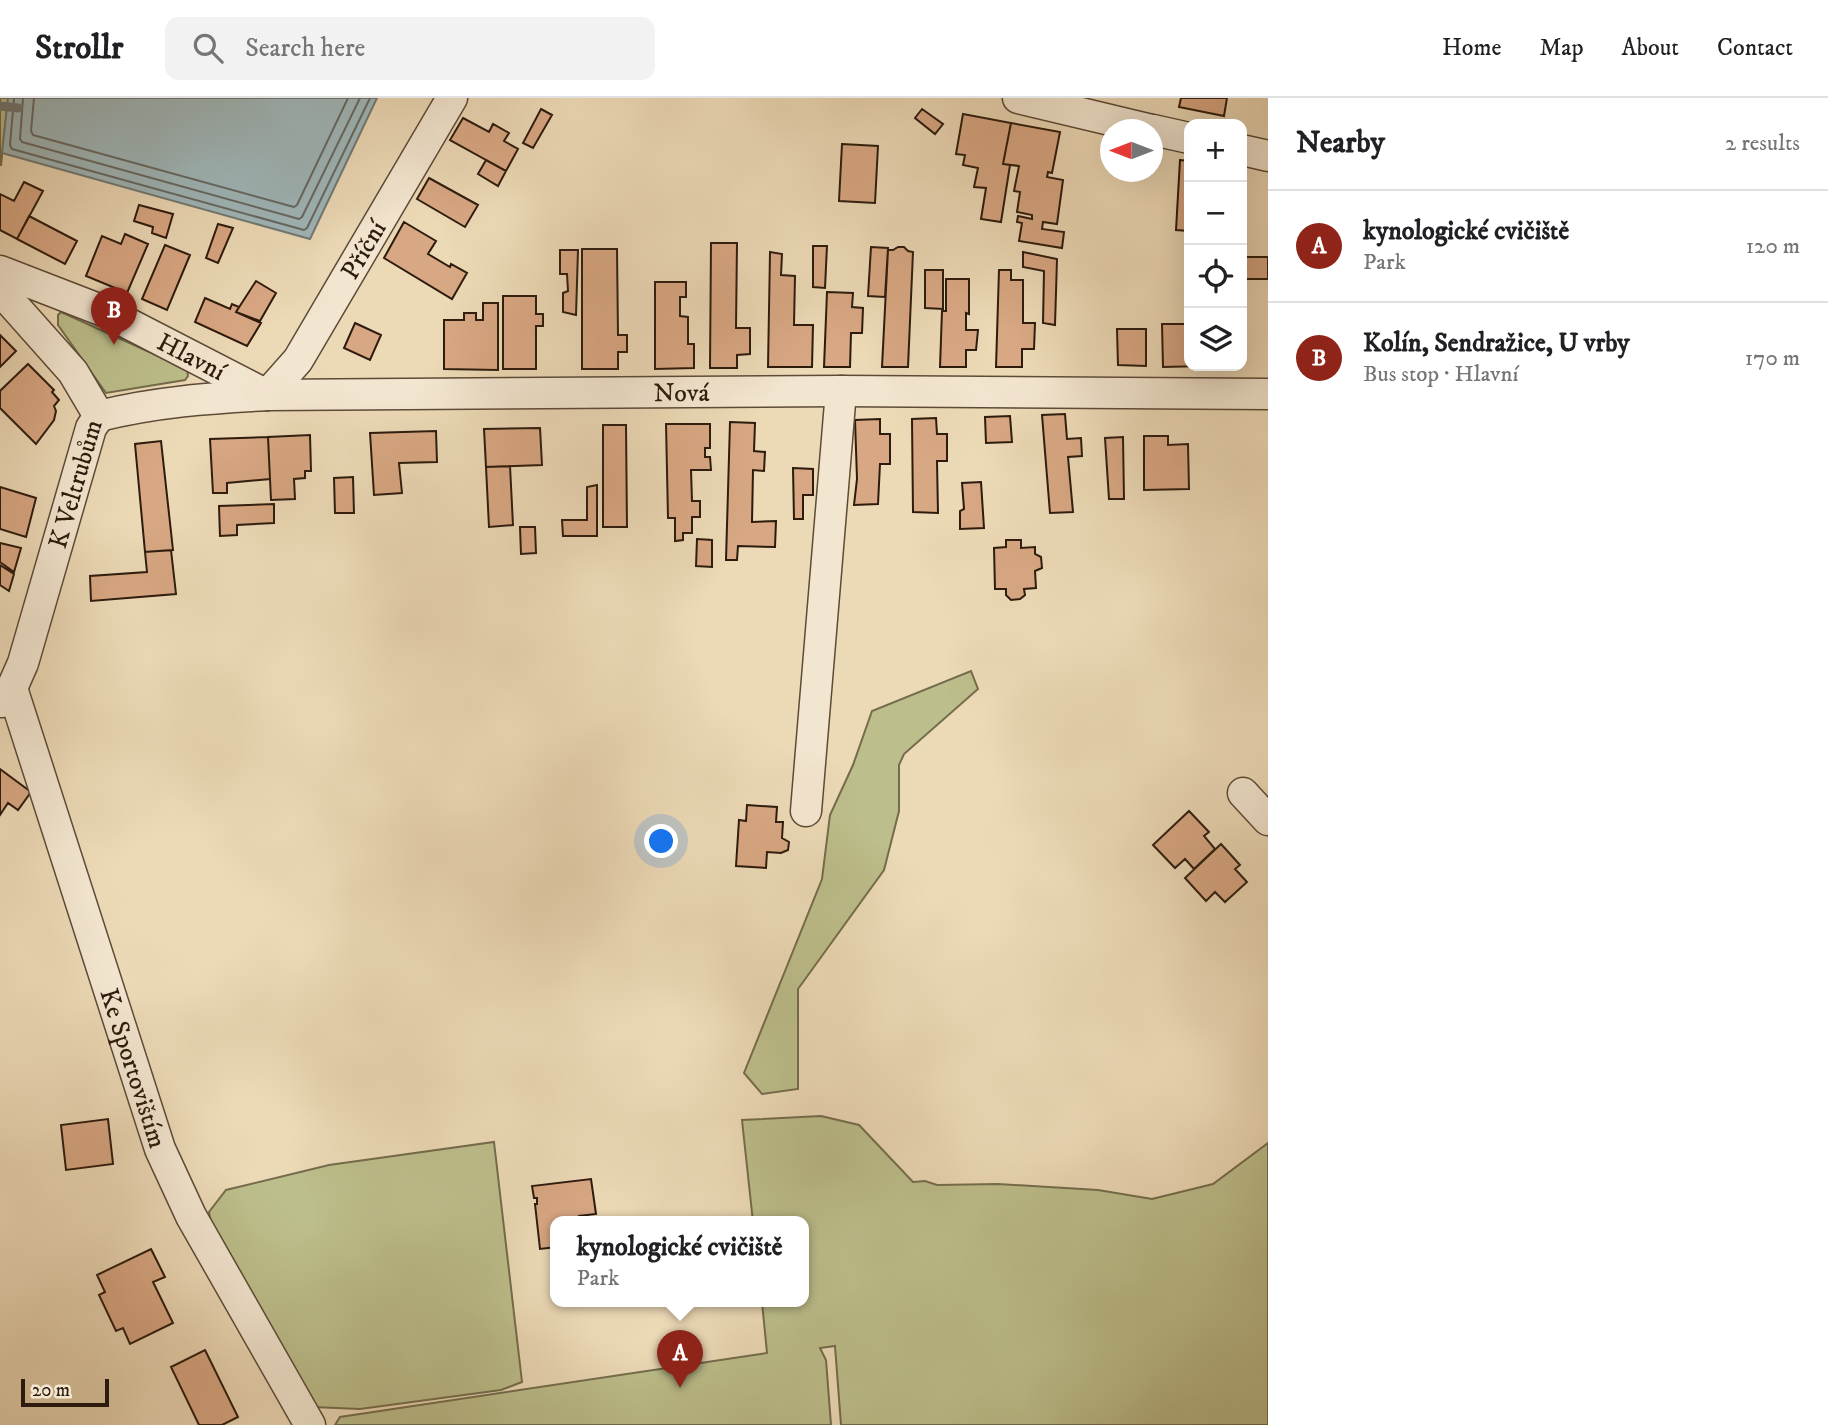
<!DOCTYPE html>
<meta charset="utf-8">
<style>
:root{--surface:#fff;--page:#f2f2f2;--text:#202124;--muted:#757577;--line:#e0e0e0;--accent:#8f2418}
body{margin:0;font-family:"IM FELL DW Pica",serif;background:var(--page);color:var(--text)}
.controls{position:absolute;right:21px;top:21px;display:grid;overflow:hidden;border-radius:14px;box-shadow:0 7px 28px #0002}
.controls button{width:63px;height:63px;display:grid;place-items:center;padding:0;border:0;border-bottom:2px solid var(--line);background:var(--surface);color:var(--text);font:35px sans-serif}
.compass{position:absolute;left:1100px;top:21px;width:63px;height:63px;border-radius:50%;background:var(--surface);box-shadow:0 7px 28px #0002;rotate:270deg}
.scale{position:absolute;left:21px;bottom:18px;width:88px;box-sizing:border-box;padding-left:7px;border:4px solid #2d1b0d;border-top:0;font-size:19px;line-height:24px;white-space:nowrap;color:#2d1b0d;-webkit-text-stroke:5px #f3e6d0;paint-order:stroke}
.you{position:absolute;left:662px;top:744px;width:24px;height:24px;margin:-18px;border:5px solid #fff;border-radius:50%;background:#1a73e8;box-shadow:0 0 0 10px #1a73e833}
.badge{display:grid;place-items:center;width:46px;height:46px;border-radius:50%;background:var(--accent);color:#fff;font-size:23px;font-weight:700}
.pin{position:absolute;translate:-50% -58px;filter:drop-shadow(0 2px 4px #0008)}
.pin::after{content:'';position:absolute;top:37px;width:24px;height:21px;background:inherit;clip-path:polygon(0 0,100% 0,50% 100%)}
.popup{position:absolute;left:550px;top:1118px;width:259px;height:91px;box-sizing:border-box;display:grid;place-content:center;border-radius:14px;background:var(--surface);filter:drop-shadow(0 2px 5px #0005);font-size:23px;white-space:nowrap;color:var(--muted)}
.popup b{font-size:26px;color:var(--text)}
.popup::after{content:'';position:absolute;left:50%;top:100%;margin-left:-14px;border:14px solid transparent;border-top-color:var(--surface)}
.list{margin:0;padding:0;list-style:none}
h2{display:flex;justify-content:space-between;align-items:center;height:91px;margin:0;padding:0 28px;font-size:30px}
h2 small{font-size:23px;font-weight:400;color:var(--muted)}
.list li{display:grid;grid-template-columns:46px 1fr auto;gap:21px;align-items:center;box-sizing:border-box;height:112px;padding:0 28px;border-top:2px solid var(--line)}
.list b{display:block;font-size:26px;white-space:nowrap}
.list p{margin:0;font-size:23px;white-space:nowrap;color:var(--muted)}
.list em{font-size:23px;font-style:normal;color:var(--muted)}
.icon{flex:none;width:38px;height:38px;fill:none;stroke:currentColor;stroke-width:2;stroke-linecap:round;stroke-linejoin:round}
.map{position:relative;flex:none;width:1268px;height:1327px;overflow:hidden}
header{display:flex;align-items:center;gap:42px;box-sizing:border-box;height:98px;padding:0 35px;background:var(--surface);border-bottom:2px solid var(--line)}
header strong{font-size:33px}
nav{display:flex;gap:38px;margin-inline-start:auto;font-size:24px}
.search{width:490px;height:63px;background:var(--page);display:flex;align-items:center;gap:18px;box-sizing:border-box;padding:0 24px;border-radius:14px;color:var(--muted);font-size:26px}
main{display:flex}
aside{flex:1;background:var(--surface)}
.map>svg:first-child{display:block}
</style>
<header>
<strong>Strollr</strong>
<div class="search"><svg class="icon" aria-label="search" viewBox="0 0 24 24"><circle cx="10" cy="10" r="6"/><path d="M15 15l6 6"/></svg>Search here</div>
<nav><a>Home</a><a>Map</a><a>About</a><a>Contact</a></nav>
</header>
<main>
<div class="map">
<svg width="1268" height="1327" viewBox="0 0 1268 1327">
<rect width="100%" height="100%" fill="#ecd9b6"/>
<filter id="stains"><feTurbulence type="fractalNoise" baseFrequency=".00286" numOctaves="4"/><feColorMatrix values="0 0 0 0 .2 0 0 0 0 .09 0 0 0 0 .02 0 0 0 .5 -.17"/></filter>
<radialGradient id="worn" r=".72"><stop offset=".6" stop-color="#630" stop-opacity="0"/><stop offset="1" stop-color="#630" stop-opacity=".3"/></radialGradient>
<!-- green -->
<path fill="#bcbe8b" stroke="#746c4c" stroke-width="2" d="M 0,0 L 8,0 L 1,67 L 0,67 Z
M 61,214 L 187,271 L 188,278 L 185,282 L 106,295 L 58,227 L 58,217 Z
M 971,573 L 978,591 L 904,656 L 899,667 L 899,713 L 884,772 L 798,891 L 798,991 L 762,996 L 744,975 L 822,781 L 830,717 L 853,667 L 872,613 Z
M 821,1018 L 859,1027 L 913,1084 L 925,1083 L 937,1087 L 998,1086 L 1098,1092 L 1152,1101 L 1213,1086 L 1268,1045 L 1268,1327 L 841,1327 L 835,1248 L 820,1250 L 826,1262 L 831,1327 L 335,1327 L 340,1319 L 767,1255 L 762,1204 L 804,1204 L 804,1124 L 753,1124 L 742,1022 Z
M 494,1044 L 522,1284 L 501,1292 L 360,1311 L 313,1309 L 212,1133 L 209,1114 L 226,1092 L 329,1067 Z"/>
<!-- water -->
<path fill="#9fb7ba" stroke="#717975" stroke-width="2" d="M 8,0 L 377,0 L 310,141 L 2,55 Z"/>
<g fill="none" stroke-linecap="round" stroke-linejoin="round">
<!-- shore -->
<path stroke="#666964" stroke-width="2" d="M 14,0 L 10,47 L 12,51 L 304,132 L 307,130 L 370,0
M 23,0 L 20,41 L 22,44 L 299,121 L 302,119 L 360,0
M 34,0 L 31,33 L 33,37 L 294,109 L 297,107 L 348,0"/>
<!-- stream -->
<path stroke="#717975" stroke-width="9" d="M 0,8 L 18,10"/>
</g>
<!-- building -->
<path fill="#d8a783" stroke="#2d1b0d" stroke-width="2" d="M 1181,0 L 1227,0 L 1224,18 L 1179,9 Z
M 541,11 L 552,17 L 533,50 L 523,45 Z
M 922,11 L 943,26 L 935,36 L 915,20 Z
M 963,16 L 1011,25 L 1003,66 L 1010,67 L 1001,124 L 981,121 L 986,90 L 974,89 L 978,70 L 963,67 L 965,57 L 956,56 Z
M 463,20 L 489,34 L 493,26 L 509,35 L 504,43 L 518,51 L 506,73 L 450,42 Z
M 1011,25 L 1060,34 L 1052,75 L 1048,74 L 1047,79 L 1063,82 L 1057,126 L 1043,124 L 1042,131 L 1064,134 L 1062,150 L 1019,143 L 1022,125 L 1017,124 L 1018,118 L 1032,121 L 1032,117 L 1017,114 L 1020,94 L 1014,93 L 1019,68 L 1003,66 Z
M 842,46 L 878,48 L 875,105 L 839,103 Z
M 486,62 L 506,73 L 498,88 L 478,76 Z
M 1180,62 L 1189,63 L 1189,133 L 1176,132 Z
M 429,80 L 478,107 L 465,129 L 417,101 Z
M 24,84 L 43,93 L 17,141 L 0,132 L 0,96 L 14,103 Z
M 139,107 L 173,116 L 166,140 L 152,135 L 153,129 L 134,123 Z
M 29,118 L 77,143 L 65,166 L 17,141 Z
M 404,124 L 436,143 L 428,156 L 450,169 L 451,166 L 467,175 L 452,201 L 384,160 Z
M 218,126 L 233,130 L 218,165 L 206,160 Z
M 125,136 L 148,146 L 127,195 L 86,178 L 102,138 L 121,146 Z
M 711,145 L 737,145 L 736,230 L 750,230 L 750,256 L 737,257 L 737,270 L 710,270 Z
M 165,147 L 190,157 L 167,212 L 142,201 Z
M 813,148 L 827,148 L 825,190 L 813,189 Z
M 871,149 L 888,150 L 885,199 L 868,198 Z
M 898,149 L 904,149 L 908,153 L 913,154 L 908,269 L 882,269 L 888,152 L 893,152 Z
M 582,151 L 617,151 L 618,237 L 627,237 L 627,254 L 618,254 L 618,271 L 582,271 Z
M 560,152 L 578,152 L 576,217 L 563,214 L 563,195 L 568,193 L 567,176 L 560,176 Z
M 770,154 L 782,156 L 781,177 L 795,178 L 794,227 L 813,227 L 812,269 L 768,269 Z
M 1023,154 L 1057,161 L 1055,227 L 1043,225 L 1044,173 L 1023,169 Z
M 1242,159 L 1268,159 L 1268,181 L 1242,181 Z
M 925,172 L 943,172 L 943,211 L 925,210 Z
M 999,172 L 1011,172 L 1011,182 L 1023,182 L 1023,225 L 1035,225 L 1034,251 L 1022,251 L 1022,269 L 996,269 Z
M 946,181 L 969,181 L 969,216 L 966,215 L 966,232 L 978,232 L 976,252 L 966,252 L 966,269 L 940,269 L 942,213 L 946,213 Z
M 256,183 L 276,195 L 260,223 L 236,214 Z
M 655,184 L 686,184 L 686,199 L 680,199 L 680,218 L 688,219 L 688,246 L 694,246 L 694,270 L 655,271 Z
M 827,194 L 853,195 L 852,209 L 863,210 L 862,235 L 851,235 L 850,269 L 824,269 Z
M 503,198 L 536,198 L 536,216 L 543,216 L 543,228 L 536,228 L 536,271 L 503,271 Z
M 205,200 L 230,211 L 232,206 L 239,209 L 236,214 L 261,225 L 247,248 L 195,224 Z
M 483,205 L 498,205 L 498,272 L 444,271 L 444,222 L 464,222 L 464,215 L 476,215 L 476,222 L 483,222 Z
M 355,225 L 381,237 L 370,262 L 344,250 Z
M 1162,226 L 1189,226 L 1189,268 L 1205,268 L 1163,269 Z
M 1117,231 L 1146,231 L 1146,268 L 1118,267 Z
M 0,237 L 16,253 L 0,269 Z
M 28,266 L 54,292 L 52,294 L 59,302 L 54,308 L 56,313 L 54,322 L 36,346 L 0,310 L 0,293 Z
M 1065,316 L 1067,341 L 1081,340 L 1082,358 L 1068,359 L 1073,414 L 1050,415 L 1042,317 Z
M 1010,318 L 1012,344 L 986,345 L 985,319 Z
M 936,320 L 937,336 L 947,336 L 947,363 L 937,363 L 938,415 L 913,414 L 912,321 Z
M 880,321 L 880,336 L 890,336 L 890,366 L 880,366 L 878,406 L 854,407 L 857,381 L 855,322 Z
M 730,324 L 755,325 L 754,353 L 765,354 L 764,373 L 753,372 L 752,424 L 776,423 L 775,449 L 738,448 L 737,462 L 726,462 Z
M 666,326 L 710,326 L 710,350 L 705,350 L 705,359 L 710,359 L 711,372 L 691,372 L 692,403 L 700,403 L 700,419 L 692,419 L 692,435 L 683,435 L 683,442 L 675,443 L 675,420 L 668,420 Z
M 603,327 L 626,327 L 627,429 L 603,429 Z
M 540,330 L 542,367 L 486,369 L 484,331 Z
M 436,333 L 437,364 L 399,365 L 402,395 L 374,397 L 370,335 Z
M 310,337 L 311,373 L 305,373 L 305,380 L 294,381 L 295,401 L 271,402 L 268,339 Z
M 1144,338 L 1168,338 L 1168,347 L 1188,346 L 1189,391 L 1144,392 Z
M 268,339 L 270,381 L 227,385 L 227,395 L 213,395 L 210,341 Z
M 1123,339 L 1124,401 L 1109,401 L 1105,340 Z
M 161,343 L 173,452 L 145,454 L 135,346 Z
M 510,368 L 513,427 L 489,429 L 486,369 Z
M 793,370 L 813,371 L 813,397 L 803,397 L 803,421 L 794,421 Z
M 353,379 L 354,415 L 335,415 L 334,380 Z
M 981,384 L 984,430 L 960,431 L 960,413 L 964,411 L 962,385 Z
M 597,387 L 597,438 L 563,438 L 562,422 L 587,422 L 587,389 Z
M 0,389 L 36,400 L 26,439 L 0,431 Z
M 274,406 L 274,425 L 237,427 L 237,437 L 220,438 L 219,408 Z
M 520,429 L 535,429 L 536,455 L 521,456 Z
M 697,441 L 712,442 L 712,469 L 696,468 Z
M 1006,442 L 1021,442 L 1021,450 L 1035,449 L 1035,456 L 1041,459 L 1042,470 L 1035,473 L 1036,490 L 1024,491 L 1025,497 L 1020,501 L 1011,502 L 1006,497 L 1006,491 L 995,491 L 994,450 L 1006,449 Z
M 0,445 L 21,450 L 14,474 L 0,464 Z
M 171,452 L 176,496 L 91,503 L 90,478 L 147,474 L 145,454 Z
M 0,467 L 14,476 L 9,493 L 0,487 Z
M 0,671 L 31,694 L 18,712 L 8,705 L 0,717 Z
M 747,707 L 777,709 L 776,724 L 783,724 L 782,740 L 789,744 L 788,752 L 781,755 L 767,754 L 766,770 L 736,768 L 739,722 L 746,723 Z
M 1189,713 L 1209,734 L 1204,738 L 1215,751 L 1194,771 L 1185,761 L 1175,770 L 1153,747 Z
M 1221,746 L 1240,767 L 1235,771 L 1247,784 L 1225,804 L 1215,794 L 1206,803 L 1185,780 Z
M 108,1021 L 113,1066 L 66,1072 L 61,1027 Z
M 591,1081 L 596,1116 L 579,1118 L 574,1124 L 556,1124 L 556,1149 L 540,1151 L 535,1106 L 537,1106 L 537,1100 L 534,1100 L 532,1088 Z
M 151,1151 L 165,1179 L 153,1184 L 173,1225 L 130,1246 L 123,1230 L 116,1233 L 99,1197 L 105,1194 L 97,1177 Z
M 205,1252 L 238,1319 L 222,1327 L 199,1327 L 171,1269 Z"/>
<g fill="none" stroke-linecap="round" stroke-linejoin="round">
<defs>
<g id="minor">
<path d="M 1018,0 L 1152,32"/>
<path d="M 1153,32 L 1189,40"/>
<path d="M 1242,52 L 1268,58"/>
<path id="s1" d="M 0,173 L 106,214 L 267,297"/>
<path d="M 0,192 L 73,274 L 99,318"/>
<path id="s2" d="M 267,297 L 298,262 L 452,0"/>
<path id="s3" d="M 99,318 C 155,304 210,300 267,297 L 841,293 L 1268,296"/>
<path id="s4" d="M 12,590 L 160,1051 L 191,1118 L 310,1327"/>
<path id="s5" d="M 2,604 L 12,590 L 23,565 L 91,330 L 99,318"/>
<path d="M 1243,695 L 1268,722"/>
<path d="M 806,713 L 841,293"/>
</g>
</defs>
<!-- minor casing -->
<use href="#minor" stroke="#5d4a37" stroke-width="33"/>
<!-- minor -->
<use href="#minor" stroke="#f3e6d0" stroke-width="30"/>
</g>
<g text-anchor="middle" stroke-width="7" stroke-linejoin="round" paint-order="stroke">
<!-- street labels -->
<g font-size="26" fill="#2d1b0d" stroke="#f3e6d0">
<text dy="9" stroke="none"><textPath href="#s2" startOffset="175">Příční</textPath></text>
<text dy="9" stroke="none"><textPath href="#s1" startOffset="210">Hlavní</textPath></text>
<text dy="9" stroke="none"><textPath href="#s3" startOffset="584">Nová</textPath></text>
<text dy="9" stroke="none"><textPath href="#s5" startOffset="231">K Veltrubům</textPath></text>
<text dy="9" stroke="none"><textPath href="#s4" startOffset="399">Ke Sportovištím</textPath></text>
</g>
</g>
<rect width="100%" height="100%" filter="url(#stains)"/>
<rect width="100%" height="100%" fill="url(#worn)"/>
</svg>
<div class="controls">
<button>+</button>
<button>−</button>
<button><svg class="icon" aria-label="locate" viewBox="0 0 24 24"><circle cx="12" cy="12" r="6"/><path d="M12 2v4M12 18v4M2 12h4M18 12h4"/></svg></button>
<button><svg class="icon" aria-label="layers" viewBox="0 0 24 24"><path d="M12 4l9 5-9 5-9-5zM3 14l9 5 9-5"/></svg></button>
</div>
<svg class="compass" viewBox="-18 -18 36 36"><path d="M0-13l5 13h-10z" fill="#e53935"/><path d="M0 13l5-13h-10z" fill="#757577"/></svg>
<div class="scale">20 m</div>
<div class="you"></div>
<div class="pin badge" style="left:680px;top:1290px">A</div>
<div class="popup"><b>kynologické cvičiště</b>Park</div>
<div class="pin badge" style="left:114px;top:247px">B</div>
</div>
<aside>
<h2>Nearby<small>2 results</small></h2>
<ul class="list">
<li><span class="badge">A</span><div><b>kynologické cvičiště</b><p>Park</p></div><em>120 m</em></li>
<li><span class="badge">B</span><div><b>Kolín, Sendražice, U vrby</b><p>Bus stop · Hlavní</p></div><em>170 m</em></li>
</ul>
</aside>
</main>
